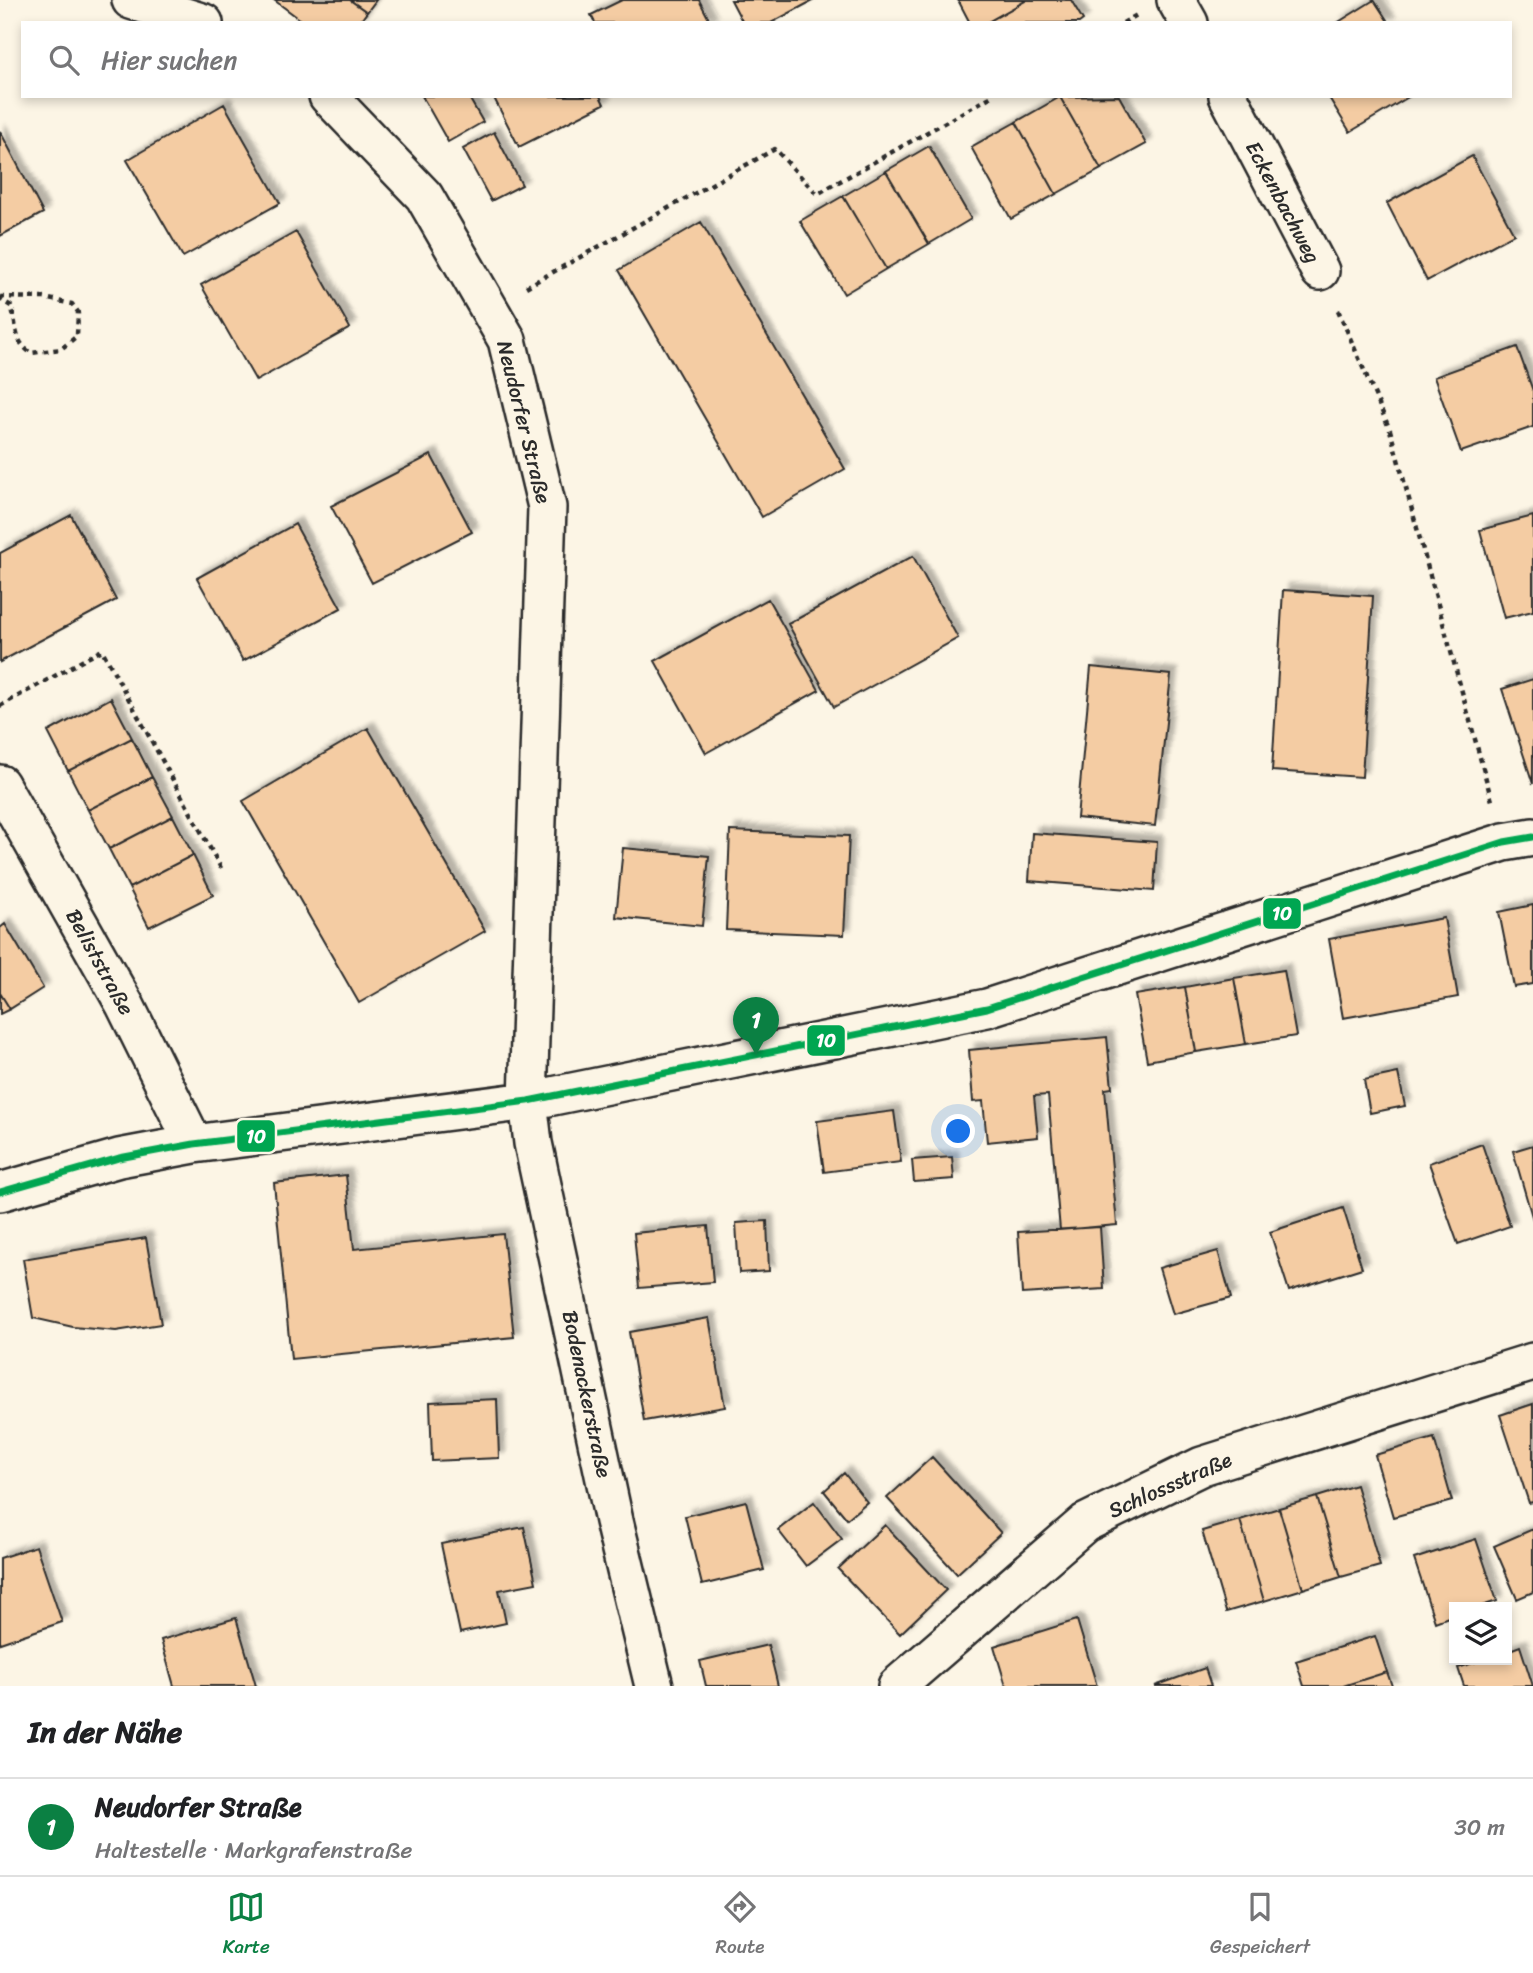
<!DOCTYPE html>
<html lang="de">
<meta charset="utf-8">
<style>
:root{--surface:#fff;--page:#f6f6f6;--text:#202124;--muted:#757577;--line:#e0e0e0;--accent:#0b8043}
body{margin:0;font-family:Sriracha,sans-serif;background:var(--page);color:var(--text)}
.controls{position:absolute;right:21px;bottom:21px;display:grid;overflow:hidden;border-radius:0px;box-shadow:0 4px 10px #0003}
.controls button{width:63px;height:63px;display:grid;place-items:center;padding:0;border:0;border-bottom:2px solid var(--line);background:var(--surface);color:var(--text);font:35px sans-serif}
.you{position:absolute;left:959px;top:1132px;width:24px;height:24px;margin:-18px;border:5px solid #fff;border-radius:50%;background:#1a73e8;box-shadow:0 0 0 10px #1a73e833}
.badge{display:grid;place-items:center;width:46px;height:46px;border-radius:50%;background:var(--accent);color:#fff;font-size:23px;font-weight:700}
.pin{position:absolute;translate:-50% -58px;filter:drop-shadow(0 2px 4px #0008)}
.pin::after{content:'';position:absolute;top:37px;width:24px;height:21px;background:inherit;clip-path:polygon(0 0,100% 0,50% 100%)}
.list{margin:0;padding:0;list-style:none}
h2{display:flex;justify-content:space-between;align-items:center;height:91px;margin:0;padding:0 28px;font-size:30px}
h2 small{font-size:23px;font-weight:400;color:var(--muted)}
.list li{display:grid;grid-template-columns:46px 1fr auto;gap:21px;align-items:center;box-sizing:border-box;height:98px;padding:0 28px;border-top:2px solid var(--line)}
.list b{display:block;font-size:26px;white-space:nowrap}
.list p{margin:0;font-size:23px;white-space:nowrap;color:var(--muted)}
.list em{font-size:23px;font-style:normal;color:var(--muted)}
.icon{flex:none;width:38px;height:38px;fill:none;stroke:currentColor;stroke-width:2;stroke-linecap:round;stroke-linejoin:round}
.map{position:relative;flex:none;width:1533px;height:1686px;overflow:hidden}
.search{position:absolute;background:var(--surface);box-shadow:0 4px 10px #0003;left:21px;right:21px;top:21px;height:77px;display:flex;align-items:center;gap:18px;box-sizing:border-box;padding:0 24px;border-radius:0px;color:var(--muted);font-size:26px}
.sheet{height:189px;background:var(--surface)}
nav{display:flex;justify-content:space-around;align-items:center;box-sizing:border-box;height:98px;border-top:2px solid var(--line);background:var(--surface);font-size:19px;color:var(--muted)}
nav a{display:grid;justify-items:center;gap:4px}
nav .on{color:var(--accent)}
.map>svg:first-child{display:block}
</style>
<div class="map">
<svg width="1533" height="1686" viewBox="0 0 1533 1686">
<defs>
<filter id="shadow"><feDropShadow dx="6" dy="-6" stdDeviation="2" flood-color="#0004"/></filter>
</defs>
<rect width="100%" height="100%" fill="#fcf5e5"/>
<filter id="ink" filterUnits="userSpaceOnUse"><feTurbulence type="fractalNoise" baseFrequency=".0143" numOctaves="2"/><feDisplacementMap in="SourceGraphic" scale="14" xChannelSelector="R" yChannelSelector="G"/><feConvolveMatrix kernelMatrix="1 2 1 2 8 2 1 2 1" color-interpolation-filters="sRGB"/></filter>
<g filter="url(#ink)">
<!-- building -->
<path fill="#f4cca3" stroke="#2b2b2b" stroke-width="2" filter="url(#shadow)" d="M 274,0 L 350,0 L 367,12 L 359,23 L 305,23 Z
M 350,0 L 376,0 L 367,12 Z
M 622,0 L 699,0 L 711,23 L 595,23 L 591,15 Z
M 731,0 L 814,0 L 771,23 L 743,23 Z
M 958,0 L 1027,0 L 986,23 L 970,23 Z
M 1027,0 L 1071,0 L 1083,20 L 1079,23 L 986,23 Z
M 1374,0 L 1389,23 L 1337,23 Z
M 422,96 L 468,96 L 483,122 L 448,142 Z
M 493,96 L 600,96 L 604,104 L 519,147 Z
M 1119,96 L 1146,144 L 1101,169 L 1060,97 Z
M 1328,96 L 1410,96 L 1350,132 Z
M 1060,97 L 1101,169 L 1056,194 L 1016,122 Z
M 224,104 L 280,203 L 183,257 L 127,160 Z
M 1016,122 L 1056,194 L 1011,219 L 971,147 Z
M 0,131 L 43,213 L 0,236 Z
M 494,132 L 522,185 L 491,201 L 463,149 Z
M 929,146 L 971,219 L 929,244 L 886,171 Z
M 1472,156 L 1514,234 L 1427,281 L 1387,203 Z
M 886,171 L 929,244 L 886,269 L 843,196 Z
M 843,196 L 886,269 L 844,294 L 800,221 Z
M 701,222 L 845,469 L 762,517 L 619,270 Z
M 296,232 L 350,328 L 256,381 L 201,285 Z
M 1517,347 L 1533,391 L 1533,427 L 1461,452 L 1434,377 Z
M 431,455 L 472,532 L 372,583 L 331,506 Z
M 71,515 L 116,600 L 0,662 L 0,553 Z
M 1533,516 L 1533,611 L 1504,618 L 1480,530 Z
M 295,524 L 341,608 L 243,661 L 197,578 Z
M 913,556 L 958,638 L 834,707 L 788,624 Z
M 1283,590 L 1373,596 L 1362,777 L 1272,771 Z
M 768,599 L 819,690 L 706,753 L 655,661 Z
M 1091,667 L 1171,675 L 1155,826 L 1077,818 Z
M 1533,679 L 1533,784 L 1502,689 Z
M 111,698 L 132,738 L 68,771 L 48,732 Z
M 368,728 L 485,931 L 359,1003 L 243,801 Z
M 132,738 L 152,777 L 88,810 L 68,771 Z
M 152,777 L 173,816 L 109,849 L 88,810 Z
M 173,816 L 193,855 L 129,888 L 109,849 Z
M 730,831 L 849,836 L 844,935 L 726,930 Z
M 1032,833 L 1157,842 L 1154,891 L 1029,881 Z
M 623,848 L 709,856 L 702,926 L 616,917 Z
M 193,855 L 213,895 L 149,927 L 129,888 Z
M 1533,905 L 1533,984 L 1514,987 L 1499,912 Z
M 1444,918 L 1458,997 L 1343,1018 L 1329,939 Z
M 5,924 L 43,988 L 10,1009 L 0,993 L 0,928 Z
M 1284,970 L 1296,1036 L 1246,1044 L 1234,978 Z
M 1234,978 L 1246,1044 L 1196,1052 L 1185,987 Z
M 1185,987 L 1196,1052 L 1147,1061 L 1135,995 Z
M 0,993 L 10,1009 L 0,1014 Z
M 1107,1037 L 1112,1088 L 1105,1089 L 1117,1225 L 1060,1230 L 1048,1095 L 1034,1096 L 1038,1137 L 987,1142 L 983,1101 L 973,1102 L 969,1050 Z
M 1398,1073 L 1405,1106 L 1370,1113 L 1364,1080 Z
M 894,1111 L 901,1162 L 824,1172 L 817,1121 Z
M 1482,1144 L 1510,1226 L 1458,1244 L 1429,1163 Z
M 1533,1145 L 1533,1220 L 1513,1151 Z
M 952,1157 L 954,1179 L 914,1182 L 912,1160 Z
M 346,1175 L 354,1249 L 503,1234 L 514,1337 L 291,1359 L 274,1183 Z
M 1343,1208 L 1362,1268 L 1289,1291 L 1270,1232 Z
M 767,1221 L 769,1271 L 739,1273 L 736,1223 Z
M 708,1226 L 713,1282 L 639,1288 L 634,1233 Z
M 1100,1227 L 1104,1289 L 1022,1294 L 1018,1232 Z
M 146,1238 L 161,1324 L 116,1331 L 73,1327 L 33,1318 L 23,1259 Z
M 1218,1251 L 1231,1298 L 1173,1314 L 1159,1268 Z
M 709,1318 L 725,1407 L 644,1421 L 629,1332 Z
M 497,1399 L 499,1458 L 432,1461 L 430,1402 Z
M 1533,1404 L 1533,1502 L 1529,1503 L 1500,1415 Z
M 1434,1438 L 1452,1501 L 1393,1517 L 1375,1455 Z
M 932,1457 L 1001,1533 L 957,1574 L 887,1498 Z
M 844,1473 L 867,1502 L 847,1519 L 824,1491 Z
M 1356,1485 L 1380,1566 L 1341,1577 L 1317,1497 Z
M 1317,1497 L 1341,1577 L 1303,1589 L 1279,1508 Z
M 746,1501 L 764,1570 L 702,1585 L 685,1516 Z
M 814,1502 L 842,1539 L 806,1566 L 778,1530 Z
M 1279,1508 L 1303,1589 L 1264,1601 L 1240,1520 Z
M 1240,1520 L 1264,1601 L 1226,1612 L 1202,1531 Z
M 885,1525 L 946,1590 L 900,1634 L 838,1569 Z
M 524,1527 L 536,1583 L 499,1590 L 506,1623 L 460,1633 L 441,1544 Z
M 1533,1529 L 1533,1592 L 1517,1599 L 1494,1546 Z
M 1476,1539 L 1497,1601 L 1479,1607 L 1454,1607 L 1454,1615 L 1435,1622 L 1414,1559 Z
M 36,1546 L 62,1622 L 0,1643 L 0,1558 Z
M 236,1618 L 256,1686 L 174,1686 L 161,1640 Z
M 1077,1620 L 1097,1686 L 1006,1686 L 994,1646 Z
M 1375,1636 L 1387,1672 L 1343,1686 L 1304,1686 L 1296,1661 Z
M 768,1645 L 778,1686 L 706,1686 L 700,1661 Z
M 1520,1646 L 1533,1686 L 1464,1686 L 1458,1668 L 1482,1660 L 1507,1660 L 1507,1651 Z
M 1205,1668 L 1211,1686 L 1155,1686 Z
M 1387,1672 L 1392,1686 L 1343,1686 Z"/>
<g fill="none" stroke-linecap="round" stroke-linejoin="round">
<defs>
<path id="street" d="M 131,0 L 204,23
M 1176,0 L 1189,23
M 328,96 L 424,196 L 507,340 L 547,507 L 528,1101 L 533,1143 L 614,1521 L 654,1686
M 1228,96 L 1320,271
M 0,784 L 125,1005 L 194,1144
M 0,1192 L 119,1158 L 194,1144 L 528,1101 L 987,1008 L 1504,842 L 1533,837
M 897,1686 L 1085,1523 L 1202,1466 L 1533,1362"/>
</defs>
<!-- street casing -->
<use href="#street" stroke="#2b2b2b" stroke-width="42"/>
<!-- path -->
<path stroke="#2b2b2b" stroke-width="4.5" stroke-dasharray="5 5" stroke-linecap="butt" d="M 1123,23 L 1137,15
M 526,287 L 775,149 L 817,194 L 992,96
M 0,297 L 44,298 L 72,304 L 78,312 L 77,336 L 61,349 L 31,353 C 12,340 18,325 11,306 L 0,299
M 1338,310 L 1390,430 L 1492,801
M 0,706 L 102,650 L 222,870"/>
<!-- street -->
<use href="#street" stroke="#fcf5e5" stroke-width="37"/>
<defs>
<path id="bus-1" d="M 0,1192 L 119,1158 L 194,1144 L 528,1101 L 987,1008 L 1504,842 L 1533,837"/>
</defs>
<!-- bus-1 casing -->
<use href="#bus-1" stroke="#fcf5e5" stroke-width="12"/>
<!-- bus-1 -->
<use href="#bus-1" stroke="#00a651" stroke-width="7"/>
</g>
</g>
<g text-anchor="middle" stroke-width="5" stroke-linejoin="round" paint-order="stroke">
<!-- street labels -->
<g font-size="21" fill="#2b2b2b" stroke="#fcf5e5">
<text transform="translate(1283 202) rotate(62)" y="7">Eckenbachweg</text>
<text transform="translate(524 422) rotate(76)" y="7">Neudorfer Straße</text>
<text transform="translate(100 962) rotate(61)" y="7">Beliststraße</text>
<text transform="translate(587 1394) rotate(78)" y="7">Bodenackerstraße</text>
<text transform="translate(1170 1485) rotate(-24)" y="7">Schlossstraße</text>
</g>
</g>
<g stroke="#fcf5e5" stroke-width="2.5">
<rect x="1262" y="897" width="40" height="33" rx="7" fill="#00a651"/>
<rect x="806" y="1024" width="40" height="33" rx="7" fill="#00a651"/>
<rect x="236" y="1119" width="40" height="34" rx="7" fill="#00a651"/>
</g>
<g font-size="19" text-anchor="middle" font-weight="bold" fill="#fff">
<text x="1282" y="920">10</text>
<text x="826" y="1047">10</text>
<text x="256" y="1143">10</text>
</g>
</svg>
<div class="controls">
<button><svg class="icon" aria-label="layers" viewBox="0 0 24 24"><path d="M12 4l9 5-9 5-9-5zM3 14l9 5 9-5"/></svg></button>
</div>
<div class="you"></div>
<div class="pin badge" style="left:756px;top:1055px">1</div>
<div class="search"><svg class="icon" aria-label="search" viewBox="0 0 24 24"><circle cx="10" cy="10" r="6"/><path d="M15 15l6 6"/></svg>Hier suchen</div>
</div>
<section class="sheet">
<h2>In der Nähe<small></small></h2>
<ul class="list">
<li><span class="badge">1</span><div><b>Neudorfer Straße</b><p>Haltestelle · Markgrafenstraße</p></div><em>30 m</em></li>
</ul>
</section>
<nav>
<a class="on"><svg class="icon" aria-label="map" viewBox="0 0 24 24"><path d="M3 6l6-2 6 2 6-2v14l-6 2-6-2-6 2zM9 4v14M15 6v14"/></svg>Karte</a>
<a><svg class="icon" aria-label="directions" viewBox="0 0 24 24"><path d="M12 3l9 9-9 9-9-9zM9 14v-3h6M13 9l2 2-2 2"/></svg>Route</a>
<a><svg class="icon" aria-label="saved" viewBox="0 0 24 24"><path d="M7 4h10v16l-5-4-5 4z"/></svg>Gespeichert</a>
</nav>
